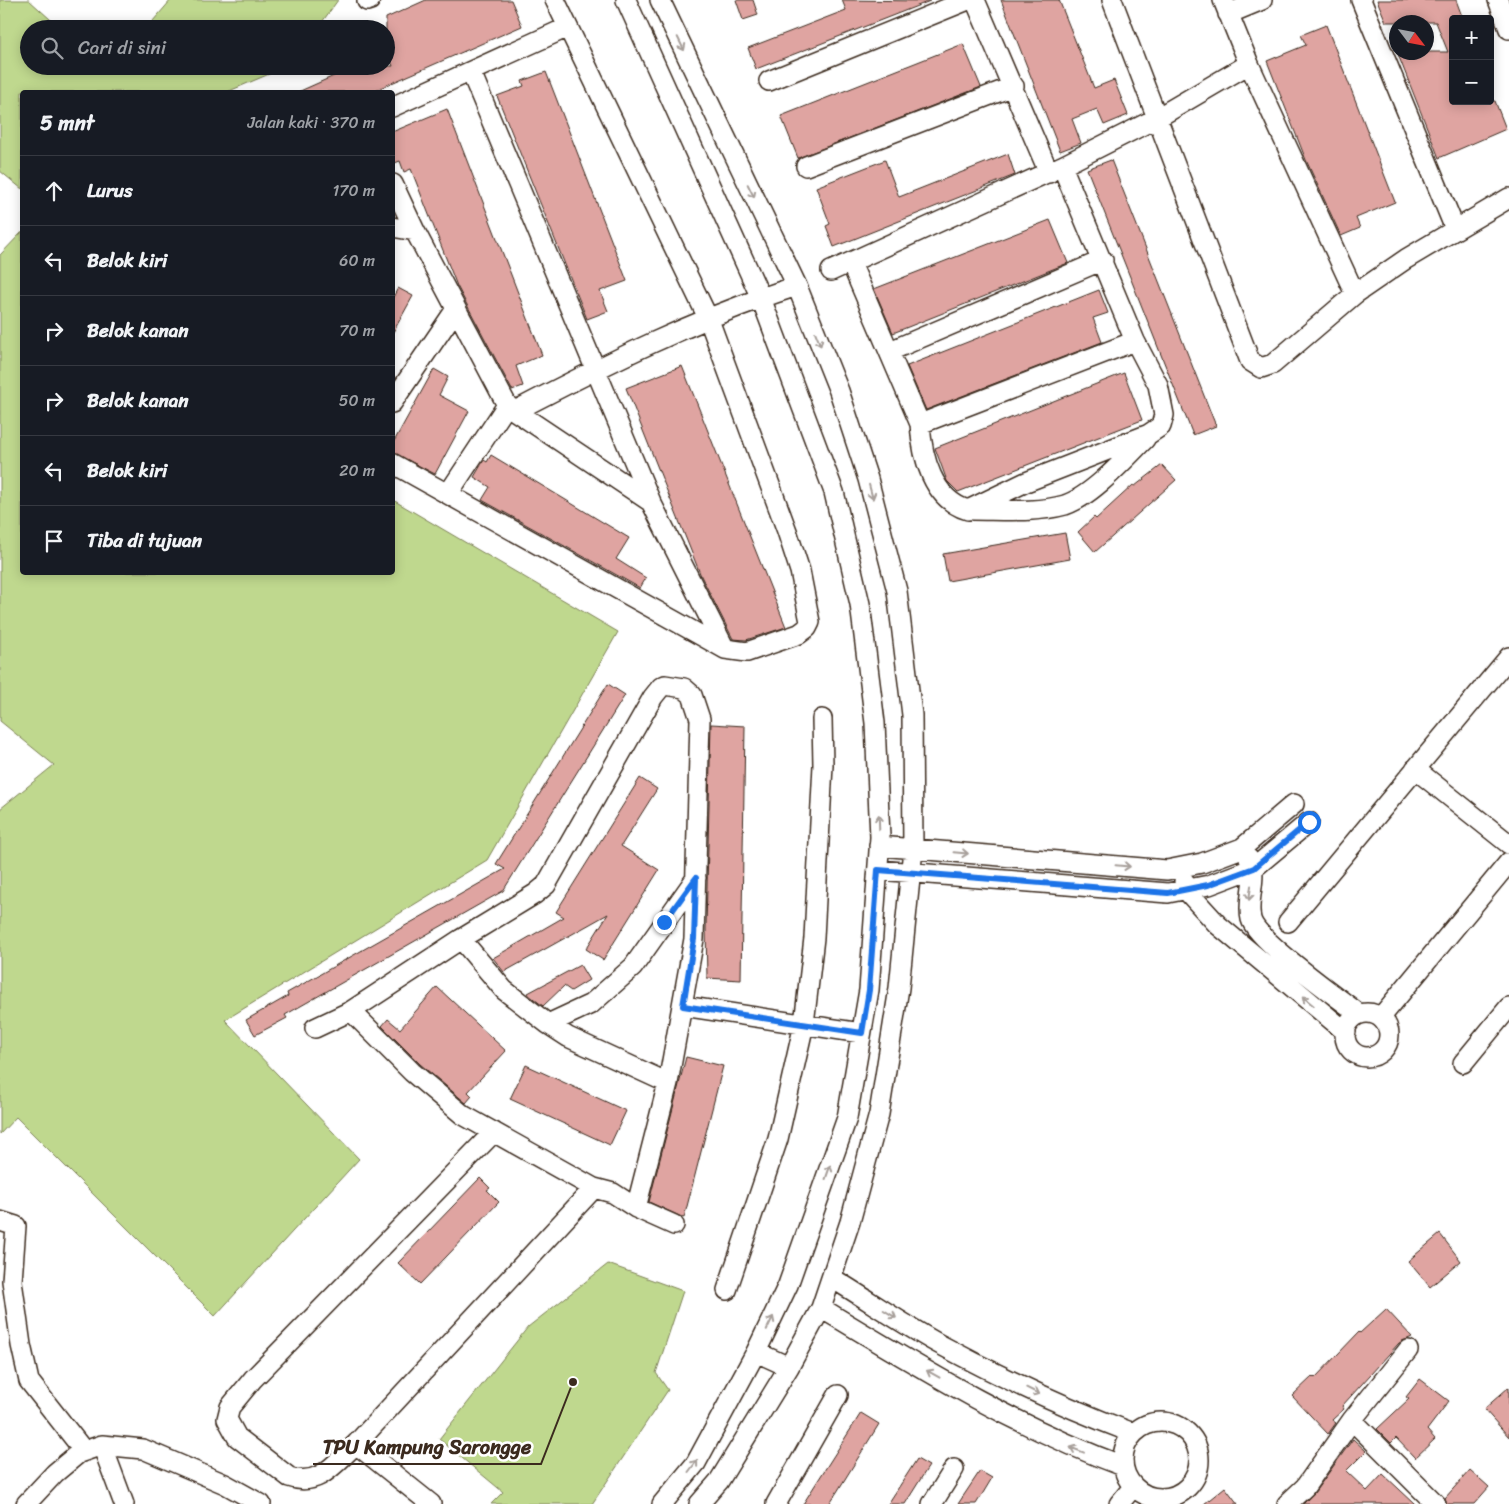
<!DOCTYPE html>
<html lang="id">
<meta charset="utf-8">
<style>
:root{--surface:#171b24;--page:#20242c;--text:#f1f3f6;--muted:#9ea1a6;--line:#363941}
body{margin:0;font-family:Sriracha,sans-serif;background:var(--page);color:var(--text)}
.controls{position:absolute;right:15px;top:15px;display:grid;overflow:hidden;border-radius:5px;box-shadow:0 2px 12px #0003}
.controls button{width:45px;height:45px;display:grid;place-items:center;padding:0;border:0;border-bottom:1px solid var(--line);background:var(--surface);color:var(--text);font:25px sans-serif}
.compass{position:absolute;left:1389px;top:15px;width:45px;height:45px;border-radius:50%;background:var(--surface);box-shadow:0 2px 12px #0003;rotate:122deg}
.stop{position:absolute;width:15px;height:15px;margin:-11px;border:4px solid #1a73e8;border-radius:50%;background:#fff}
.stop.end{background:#1a73e8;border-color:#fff;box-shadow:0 1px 5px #0008}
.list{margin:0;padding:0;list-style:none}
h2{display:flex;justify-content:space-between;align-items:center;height:65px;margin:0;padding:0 20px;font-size:21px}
h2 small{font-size:16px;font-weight:400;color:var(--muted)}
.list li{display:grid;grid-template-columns:32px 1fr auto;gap:15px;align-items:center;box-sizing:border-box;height:70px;padding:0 20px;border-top:1px solid var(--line)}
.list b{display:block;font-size:19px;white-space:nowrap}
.list em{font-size:16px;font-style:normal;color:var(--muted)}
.icon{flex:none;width:28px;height:28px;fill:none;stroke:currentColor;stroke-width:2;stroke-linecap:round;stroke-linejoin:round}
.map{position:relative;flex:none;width:1509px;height:1504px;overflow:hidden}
.search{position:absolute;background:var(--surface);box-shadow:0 2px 12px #0003;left:20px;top:20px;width:375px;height:55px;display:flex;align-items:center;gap:12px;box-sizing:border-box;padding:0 18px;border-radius:28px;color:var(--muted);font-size:19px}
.panel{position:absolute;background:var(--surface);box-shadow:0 2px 12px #0003;left:20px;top:90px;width:375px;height:485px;border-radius:5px}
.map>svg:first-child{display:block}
</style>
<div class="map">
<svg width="1509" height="1504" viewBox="0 0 1509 1504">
<rect width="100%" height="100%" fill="#fff"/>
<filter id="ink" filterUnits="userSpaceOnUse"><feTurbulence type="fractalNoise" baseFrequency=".02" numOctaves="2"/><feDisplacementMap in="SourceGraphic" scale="10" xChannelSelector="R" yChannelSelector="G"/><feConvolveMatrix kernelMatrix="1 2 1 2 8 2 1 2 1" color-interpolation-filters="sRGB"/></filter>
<g filter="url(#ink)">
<!-- green -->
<path fill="#bfd88e" stroke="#7d8156" d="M 0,0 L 29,0 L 61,29 L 29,29 L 29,66 L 104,66 L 109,71 L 113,66 L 288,66 L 227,92 L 22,92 L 22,189 L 0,171 Z
M 171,0 L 338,0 L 317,29 L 146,29 Z
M 22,232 L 22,572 L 392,572 L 393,500 L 618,632 L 487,860 L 225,1020 L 359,1159 L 215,1316 L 16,1117 L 0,1134 L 0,809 L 54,765 L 0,721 L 0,255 Z
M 608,1264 L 683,1291 L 656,1373 L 668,1390 L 592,1504 L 491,1504 L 503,1492 L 439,1439 L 528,1327 Z"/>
<!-- building -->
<path fill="#dfa4a1" stroke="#3b2a1e" d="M 426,0 L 511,0 L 522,26 L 371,92 L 298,92 L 345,71 L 343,66 L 393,66 L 386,50 L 386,18 Z
M 736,0 L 753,0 L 758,15 L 743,20 Z
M 842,0 L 930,1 L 756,69 L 748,48 L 846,10 Z
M 1001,0 L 1059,0 L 1094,88 L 1114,80 L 1128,115 L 1104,125 L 1097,109 L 1072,119 L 1081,143 L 1060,151 Z
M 1377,0 L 1456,0 L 1463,19 L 1453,19 L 1453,101 L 1495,101 L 1506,129 L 1439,158 L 1397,52 L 1448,52 L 1436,22 L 1386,22 Z
M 1326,25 L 1395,202 L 1356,218 L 1360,228 L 1341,236 L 1306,160 L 1267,61 L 1306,45 L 1301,35 Z
M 963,44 L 981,87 L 798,158 L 781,116 Z
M 546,72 L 627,281 L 600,291 L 608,311 L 587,319 L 497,96 L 524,86 L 522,81 Z
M 447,109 L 542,355 L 516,366 L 523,386 L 512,390 L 457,286 L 411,169 L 404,172 L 400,161 L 392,164 L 392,132 Z
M 1008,154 L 1015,175 L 834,247 L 826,226 L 830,224 L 816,187 L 885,160 L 899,197 Z
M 1111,160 L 1216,426 L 1193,435 L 1087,169 Z
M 1050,220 L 1068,263 L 893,333 L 874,289 Z
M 398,288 L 413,296 L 392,334 L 392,299 Z
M 1099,290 L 1108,313 L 1093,318 L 1102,342 L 926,410 L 907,366 Z
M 682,366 L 786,627 L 746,640 L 733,639 L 701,576 L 626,388 Z
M 434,369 L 448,377 L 439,395 L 469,411 L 435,474 L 392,452 L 392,445 Z
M 1124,373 L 1142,420 L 958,492 L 947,481 L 935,448 Z
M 491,455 L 629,538 L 616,559 L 646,578 L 640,588 L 482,500 L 490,487 L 474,477 L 484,460 L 487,462 Z
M 1162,465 L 1176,480 L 1095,552 L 1078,532 L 1094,517 L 1096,519 L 1133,485 L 1135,486 Z
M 1065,533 L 1070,559 L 948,581 L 943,554 Z
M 608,684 L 625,695 L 503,891 L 285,1015 L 287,1018 L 255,1035 L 246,1020 L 288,996 L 287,993 L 505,869 L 496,864 Z
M 711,724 L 745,726 L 741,980 L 707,978 L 706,928 Z
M 640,778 L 657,789 L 621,846 L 659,870 L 603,960 L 586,949 L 608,914 L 567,937 L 564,936 L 565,938 L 504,972 L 493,958 L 564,917 L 556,912 Z
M 580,965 L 589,980 L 571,991 L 564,986 L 543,1006 L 529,995 L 528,993 Z
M 437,987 L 506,1051 L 468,1092 L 472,1096 L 466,1103 L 420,1064 L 382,1026 L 388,1019 L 400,1029 Z
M 686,1057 L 723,1066 L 684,1218 L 649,1202 Z
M 526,1065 L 626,1111 L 610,1145 L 510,1099 Z
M 480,1178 L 490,1188 L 487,1190 L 499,1202 L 420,1284 L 398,1263 Z
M 1440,1234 L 1461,1261 L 1430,1287 L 1408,1261 Z
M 1386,1309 L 1412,1337 L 1399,1343 L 1342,1406 L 1344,1409 L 1332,1420 L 1336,1423 L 1328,1434 L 1292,1396 L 1313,1376 L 1315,1378 L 1359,1332 L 1360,1333 Z
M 1420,1379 L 1449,1401 L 1427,1430 L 1435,1439 L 1415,1458 L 1396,1438 L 1391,1443 L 1377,1429 L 1409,1399 L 1406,1397 Z
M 1509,1387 L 1509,1437 L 1484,1409 Z
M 861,1413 L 879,1424 L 837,1492 L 829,1504 L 803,1504 Z
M 1353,1439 L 1366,1451 L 1346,1471 L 1367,1491 L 1383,1474 L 1415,1504 L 1303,1504 L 1314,1493 Z
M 917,1459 L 929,1466 L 925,1472 L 905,1504 L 888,1504 Z
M 1470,1470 L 1489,1487 L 1474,1504 L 1447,1504 L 1445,1498 Z
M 980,1471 L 992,1478 L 983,1493 L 976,1504 L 958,1504 Z
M 1225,1487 L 1238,1504 L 1204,1504 Z"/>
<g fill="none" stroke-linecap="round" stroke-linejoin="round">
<defs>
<path id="minor" d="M 626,0 L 761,298 L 834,492 L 860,604 L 875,723 L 880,837 L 869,990 L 847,1118 L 788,1285 L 756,1352 L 696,1463 L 662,1504
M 660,0 L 797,286 L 839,391 L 868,479 L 897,591 L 912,715 L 913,849 L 899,988 L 879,1114 L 850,1222 L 821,1308 L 789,1367 L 719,1481 L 699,1504
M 975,0 L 1049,173
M 1112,0 L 1250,361 L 1261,368 L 1273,364 L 1355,294
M 1223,0 L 1249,64 L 1355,294 L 1406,259 L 1509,198
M 1361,0 L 1455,229
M 1498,0 L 1509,29
M 367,1 L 370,0
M 1228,14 L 1262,0
M 471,72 L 651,502 L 725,649
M 769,81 L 968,0
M 392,107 L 568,27
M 806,166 L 1014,86
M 393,184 L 415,231 L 507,405 L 515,411 C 605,364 699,317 797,286
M 392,227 L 415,231
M 851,263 L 920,424 C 922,457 933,500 968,510 L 1026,482 L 1149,434 L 1161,426 L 1164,415 L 1158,385 L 1135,341 L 1062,166
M 831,271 L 1062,166 L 1157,118 L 1249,64
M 890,351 L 1103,260
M 392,403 L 456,309
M 515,411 L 651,502
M 920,424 L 1135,341
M 392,463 L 725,649 L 747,652 L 799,634 L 807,628 L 810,622 L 800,571 L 787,531 L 709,320 L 555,0
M 448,494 L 507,405
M 972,510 C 1002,510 1036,513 1065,505 C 1092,496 1125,459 1145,439
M 1415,769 L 1509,844
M 879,846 L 1167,870 L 1202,863 L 1242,848 L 1294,804
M 1249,859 C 1259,877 1246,899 1251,919 C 1256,940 1339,998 1359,1014
M 878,870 L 1168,893 L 1209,885 L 1254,868 L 1309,822
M 1184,881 L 1186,890 L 1218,925 L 1346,1032
M 1288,922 L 1509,657
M 461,939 L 504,990 L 548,1024 L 568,1037 L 668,1083
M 683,1006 L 861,1033
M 351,1011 L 412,1072 L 463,1115 L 594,1188 L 613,1193 L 636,1208 L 674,1225
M1345 1035a22 22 0 1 1 44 0a22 22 0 1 1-44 0Z
M 1381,1017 L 1509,862
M 548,1024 L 591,1004 L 633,967 L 696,878
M 315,1028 L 351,1011 L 461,939 L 535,894 L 546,885 L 653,697 L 661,687 L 665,685 L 684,688 L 692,695 L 700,719 L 694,939 L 668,1083 L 636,1208
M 1463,1063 L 1509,1007
M 494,1132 L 253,1379 L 230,1407 L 227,1419 L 237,1437 L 289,1477 C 319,1488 335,1463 356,1444 L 594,1188
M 0,1221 L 16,1226 L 12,1281 L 21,1345 L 29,1381 L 84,1451
M 832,1278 C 868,1300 903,1324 939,1344 C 1002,1378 1066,1408 1133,1433
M 727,1290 L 778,1139 L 804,1024 L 814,938 L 823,765 L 822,719
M 821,1308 C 919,1367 1016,1427 1123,1466
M 756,1352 L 789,1367
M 1352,1420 L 1436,1504
M1123 1460a38 38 0 1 1 76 0a38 38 0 1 1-76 0Z
M 356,1444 L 431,1504
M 102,1445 L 124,1504
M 26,1504 L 55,1473 L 79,1453 L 102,1445 L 143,1449 L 225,1484 L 261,1504
M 776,1504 L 838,1395
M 932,1504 L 954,1469
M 1119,1504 L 1133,1487
M 1287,1504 L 1305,1487 L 1352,1420 L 1408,1350"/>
</defs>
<!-- minor casing -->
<use href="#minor" stroke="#3b2a1e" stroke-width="22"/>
<!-- minor -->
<use href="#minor" stroke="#fff" stroke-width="19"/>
</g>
<!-- one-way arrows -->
<defs><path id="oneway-shaft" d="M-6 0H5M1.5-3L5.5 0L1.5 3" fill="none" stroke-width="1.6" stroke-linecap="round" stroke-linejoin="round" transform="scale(1.25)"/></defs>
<g stroke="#a79f9a">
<use href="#oneway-shaft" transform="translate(681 44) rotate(64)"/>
<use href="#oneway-shaft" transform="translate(751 191) rotate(64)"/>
<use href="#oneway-shaft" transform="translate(818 339) rotate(68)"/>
<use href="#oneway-shaft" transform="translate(871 492) rotate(75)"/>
<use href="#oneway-shaft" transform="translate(879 822) rotate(-92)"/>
<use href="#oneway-shaft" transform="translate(961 853) rotate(5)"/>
<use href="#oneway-shaft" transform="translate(1123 866) rotate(5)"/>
<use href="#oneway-shaft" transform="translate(1250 893) rotate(98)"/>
<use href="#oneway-shaft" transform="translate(1308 1001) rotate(-140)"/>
<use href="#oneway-shaft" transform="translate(828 1172) rotate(-71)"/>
<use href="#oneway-shaft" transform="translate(890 1314) rotate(32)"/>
<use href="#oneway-shaft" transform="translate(770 1323) rotate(-64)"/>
<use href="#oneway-shaft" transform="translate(933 1374) rotate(-151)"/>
<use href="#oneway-shaft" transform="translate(1033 1391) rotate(26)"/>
<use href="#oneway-shaft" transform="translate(1077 1450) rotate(-159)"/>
<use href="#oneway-shaft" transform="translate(693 1466) rotate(-53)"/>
</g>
</g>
<g fill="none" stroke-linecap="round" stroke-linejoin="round" filter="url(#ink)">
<!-- route -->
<path stroke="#1a73e8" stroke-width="6" d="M 664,922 L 696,878 L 694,939 L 683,1006 L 862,1033 L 869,990 L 878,870 L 1168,893 L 1208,885 L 1254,868 L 1309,822"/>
</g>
<!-- callouts -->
<path fill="none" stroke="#3b2a1e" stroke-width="2" d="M573 1382L541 1464H313"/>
<circle fill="#3b2a1e" stroke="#fff" stroke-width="2" cx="573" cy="1382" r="5"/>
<g font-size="20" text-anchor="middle" font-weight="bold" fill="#3b2a1e" stroke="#fff" stroke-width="5" stroke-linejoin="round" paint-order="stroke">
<text x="427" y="1454">TPU Kampung Sarongge</text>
</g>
</svg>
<div class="controls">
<button>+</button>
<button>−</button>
</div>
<svg class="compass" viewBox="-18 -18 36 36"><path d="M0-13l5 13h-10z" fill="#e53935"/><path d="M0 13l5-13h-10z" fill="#9ea1a6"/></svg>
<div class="stop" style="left:1309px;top:822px"></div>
<div class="stop end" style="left:664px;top:922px"></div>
<div class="search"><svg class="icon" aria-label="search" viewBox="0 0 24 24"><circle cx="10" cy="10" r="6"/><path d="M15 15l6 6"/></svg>Cari di sini</div>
<section class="panel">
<h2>5 mnt<small>Jalan kaki · 370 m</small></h2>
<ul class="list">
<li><svg class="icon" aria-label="ahead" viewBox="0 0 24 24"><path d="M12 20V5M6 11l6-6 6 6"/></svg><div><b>Lurus</b></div><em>170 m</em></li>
<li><svg class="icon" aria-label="left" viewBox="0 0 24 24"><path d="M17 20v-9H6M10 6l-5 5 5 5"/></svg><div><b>Belok kiri</b></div><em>60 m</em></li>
<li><svg class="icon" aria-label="right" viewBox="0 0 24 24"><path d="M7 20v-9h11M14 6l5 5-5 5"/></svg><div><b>Belok kanan</b></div><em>70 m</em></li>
<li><svg class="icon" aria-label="right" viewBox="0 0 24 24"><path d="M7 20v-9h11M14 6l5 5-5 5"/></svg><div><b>Belok kanan</b></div><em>50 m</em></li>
<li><svg class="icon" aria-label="left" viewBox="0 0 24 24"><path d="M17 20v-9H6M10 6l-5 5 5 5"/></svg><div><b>Belok kiri</b></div><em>20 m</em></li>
<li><svg class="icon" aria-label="arrive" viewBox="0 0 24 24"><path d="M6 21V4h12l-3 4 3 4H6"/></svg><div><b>Tiba di tujuan</b></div></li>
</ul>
</section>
</div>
